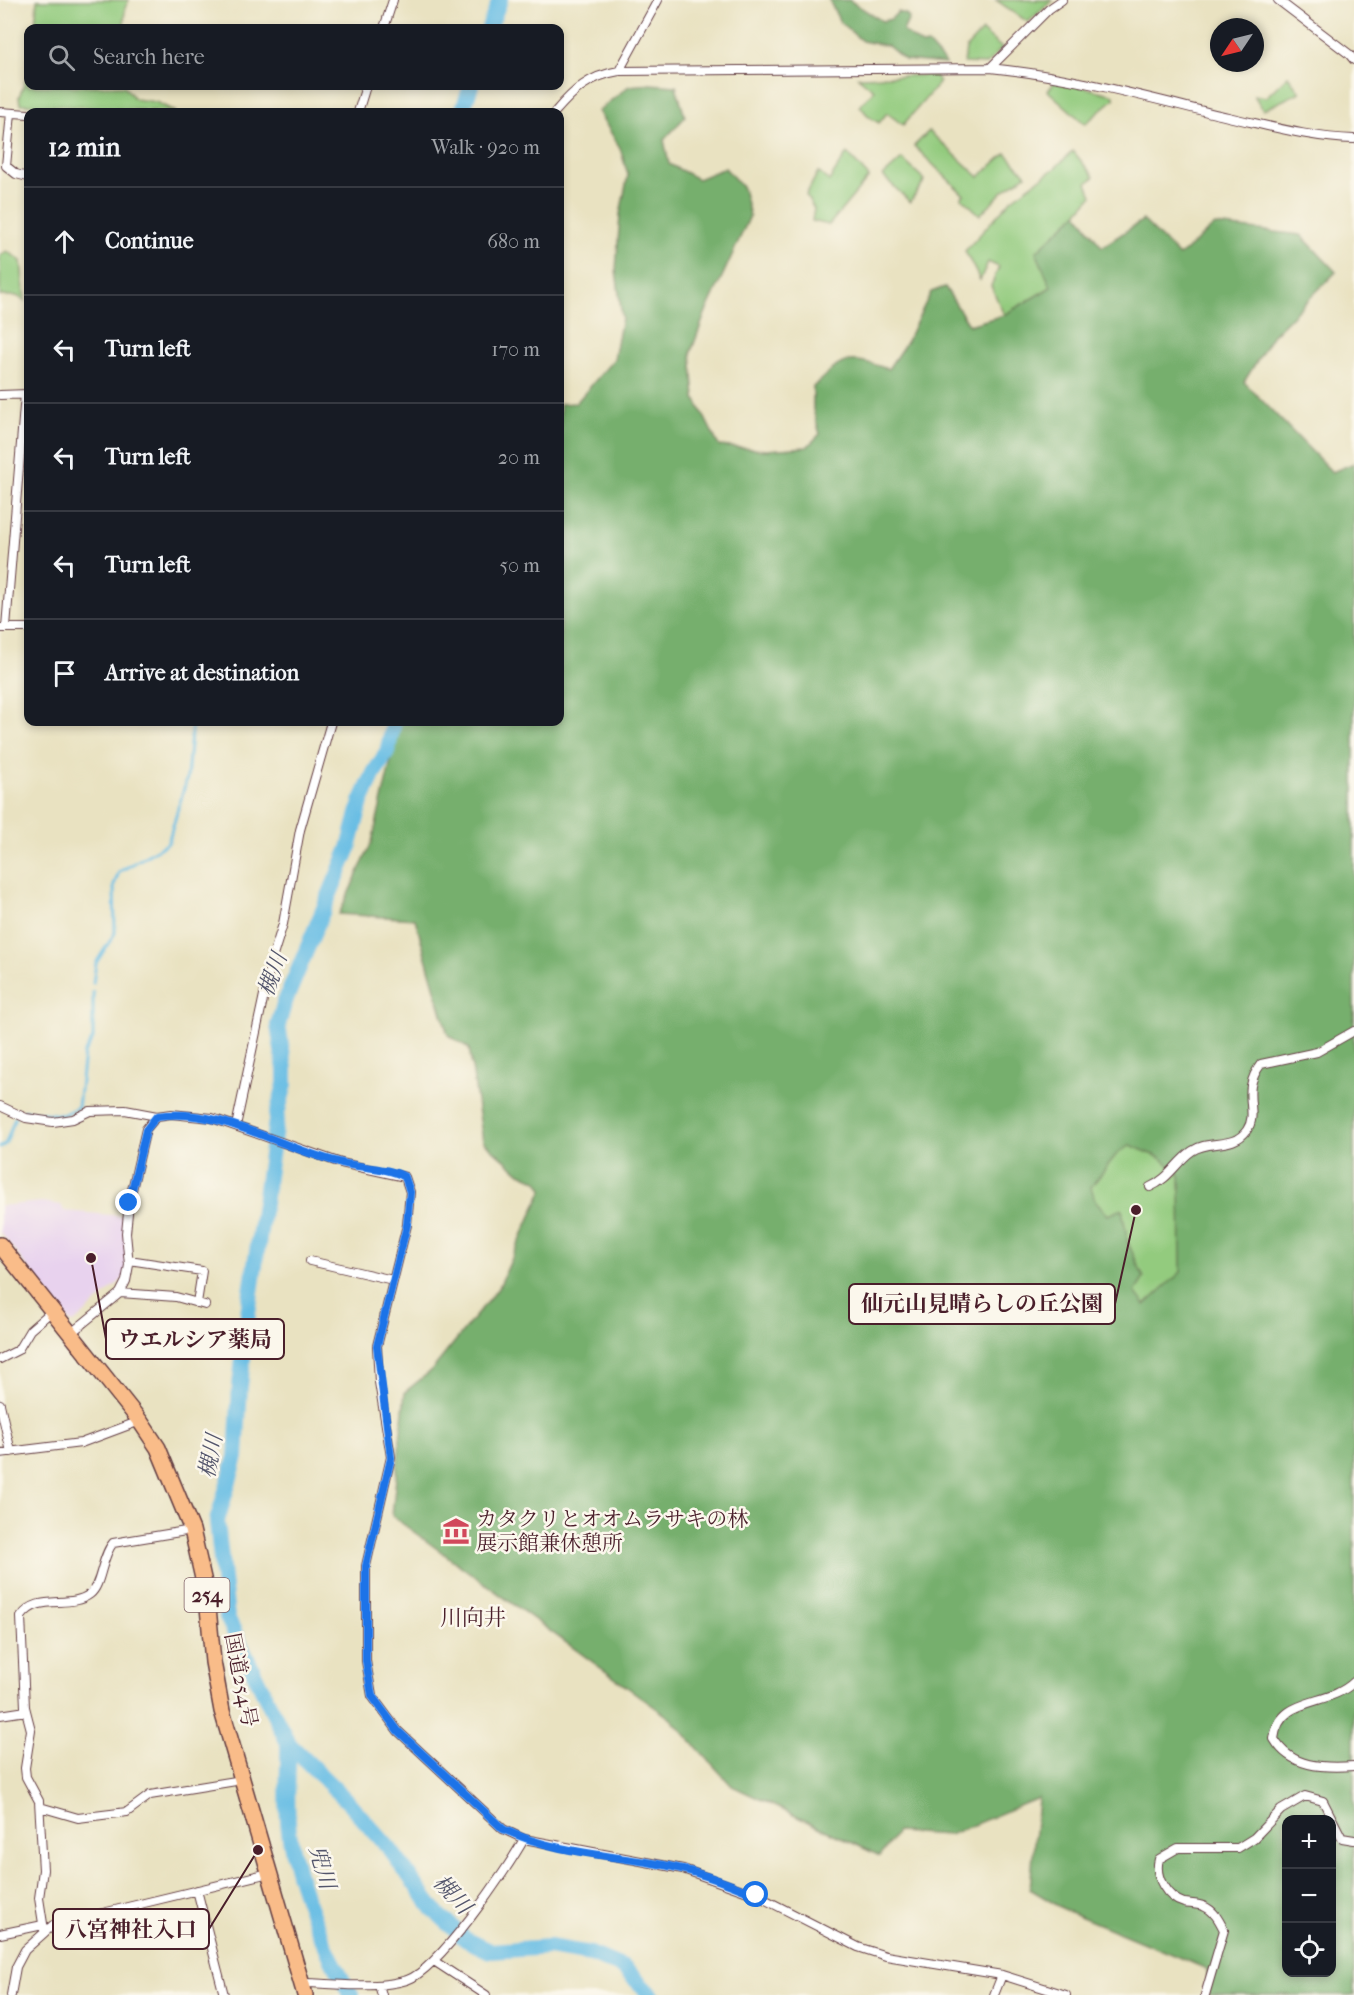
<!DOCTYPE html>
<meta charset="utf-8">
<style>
:root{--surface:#171b24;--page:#242831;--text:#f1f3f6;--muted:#9ea1a6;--line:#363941}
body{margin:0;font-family:"IM FELL French Canon","Noto Serif JP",serif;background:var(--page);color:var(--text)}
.controls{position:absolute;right:18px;bottom:18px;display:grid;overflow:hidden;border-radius:12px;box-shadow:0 3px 9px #0003}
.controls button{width:54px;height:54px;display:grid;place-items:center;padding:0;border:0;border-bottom:2px solid var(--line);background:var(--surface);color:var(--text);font:30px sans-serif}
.compass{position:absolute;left:1210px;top:18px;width:54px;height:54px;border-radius:50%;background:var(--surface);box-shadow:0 3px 9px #0003;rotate:235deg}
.stop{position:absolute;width:18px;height:18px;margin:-14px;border:4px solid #1a73e8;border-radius:50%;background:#fff}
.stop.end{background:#1a73e8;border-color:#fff;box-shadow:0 2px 6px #0008}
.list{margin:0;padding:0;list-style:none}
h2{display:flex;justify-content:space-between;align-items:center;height:78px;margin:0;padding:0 24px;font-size:26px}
h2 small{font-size:20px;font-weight:400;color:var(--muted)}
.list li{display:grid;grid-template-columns:39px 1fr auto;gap:18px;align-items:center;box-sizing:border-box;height:108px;padding:0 24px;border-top:2px solid var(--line)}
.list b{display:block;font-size:22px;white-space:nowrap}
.list em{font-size:20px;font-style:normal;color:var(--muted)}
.icon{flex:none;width:33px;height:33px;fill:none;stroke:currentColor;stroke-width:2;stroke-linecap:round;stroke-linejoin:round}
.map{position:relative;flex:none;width:1354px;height:1995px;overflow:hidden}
.search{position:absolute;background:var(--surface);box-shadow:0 3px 9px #0003;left:24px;top:24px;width:540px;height:66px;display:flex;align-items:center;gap:15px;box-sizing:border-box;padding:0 21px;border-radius:12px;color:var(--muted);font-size:22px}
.panel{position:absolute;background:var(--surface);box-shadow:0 3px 9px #0003;left:24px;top:108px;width:540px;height:618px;border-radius:12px}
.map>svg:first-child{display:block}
</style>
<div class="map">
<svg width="1354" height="1995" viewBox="0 0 1354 1995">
<rect width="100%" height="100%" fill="#fbf7ec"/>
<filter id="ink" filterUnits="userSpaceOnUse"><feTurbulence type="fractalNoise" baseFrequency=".0167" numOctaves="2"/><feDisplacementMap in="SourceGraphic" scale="12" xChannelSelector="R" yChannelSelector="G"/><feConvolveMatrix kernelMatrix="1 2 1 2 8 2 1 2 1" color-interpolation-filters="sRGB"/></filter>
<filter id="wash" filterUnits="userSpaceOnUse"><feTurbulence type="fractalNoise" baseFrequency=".008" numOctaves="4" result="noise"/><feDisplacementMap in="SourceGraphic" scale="24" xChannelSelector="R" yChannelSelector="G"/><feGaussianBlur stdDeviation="1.35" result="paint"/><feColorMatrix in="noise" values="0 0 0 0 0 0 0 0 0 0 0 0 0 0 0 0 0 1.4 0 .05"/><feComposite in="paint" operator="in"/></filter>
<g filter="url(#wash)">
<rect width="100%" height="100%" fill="#e9e2c1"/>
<!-- built -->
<path fill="#e8d2ee" d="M 42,1202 L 61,1205 L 64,1211 L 122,1216 L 128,1254 L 125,1277 L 74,1323 L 70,1322 L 0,1232 L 0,1206 Z"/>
<!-- green -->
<path fill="#93cb7e" stroke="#6e7554" stroke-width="1.5" d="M 37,0 L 129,0 L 125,8 L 124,28 L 35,28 Z
M 996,0 L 1051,0 L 1052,1 L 1028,22 Z
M 982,31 L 1002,48 L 987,64 L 964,63 L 966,48 Z
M 28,56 L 28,86 L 124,86 L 135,99 L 156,102 L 176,112 L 20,104 L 19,97 L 28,74 Z
M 935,75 L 940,82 L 903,125 L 887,113 L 879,123 L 869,117 L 860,106 L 874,90 L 858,77 Z
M 1288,76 L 1300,92 L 1263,110 L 1254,95 L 1266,97 Z
M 1056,80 L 1114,95 L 1114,99 L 1085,124 L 1048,91 Z
M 929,131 L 979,177 L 1006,153 L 1026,175 L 1003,191 L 980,215 L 961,197 L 964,195 L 914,146 Z
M 1073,151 L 1094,177 L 1087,183 L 1092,196 L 1077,213 L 1051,287 L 1004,315 L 991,286 L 999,267 L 988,262 L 980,280 L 965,251 L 1012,199 L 1055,168 Z
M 847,153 L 869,177 L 829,225 L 812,221 L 814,209 L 806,195 L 818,172 L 829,181 Z
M 902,159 L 925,180 L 910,202 L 883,176 Z
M 7,251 L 21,261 L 25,301 L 17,296 L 0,296 L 0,256 Z
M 1209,1098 L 1182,1288 L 1139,1326 L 1082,1188 L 1105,1148 Z"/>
<!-- forest -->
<path fill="#76af6d" stroke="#60674c" stroke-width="1.5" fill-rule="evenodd" d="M 829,0 L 849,0 L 882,21 L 891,19 L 898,12 L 906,14 L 909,18 L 903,31 L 922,45 L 928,44 L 946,64 L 905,60 L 888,46 L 862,41 L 840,22 Z
M 649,84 L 676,86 L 685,117 L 664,140 L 669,164 L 698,179 L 725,168 L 743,188 L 750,216 L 705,314 L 691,352 L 695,398 L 719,446 L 766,450 L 807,447 L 820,434 L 813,410 L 813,387 C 844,357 847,355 888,369 L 907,341 L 931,292 L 945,287 L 969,325 L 1004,315 L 1051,287 L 1036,252 L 1077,213 L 1102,247 L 1143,220 L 1179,256 L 1215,225 L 1301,235 L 1336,272 L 1272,336 L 1244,382 L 1332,472 L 1354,463 L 1354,1995 L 1209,1995 L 1207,1969 L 1065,1910 L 1030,1889 L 1038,1798 L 949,1835 L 897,1832 L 880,1856 L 732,1786 L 671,1719 L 392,1516 L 405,1392 L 432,1370 L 499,1287 L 543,1189 L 538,1181 L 520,1173 L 483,1141 L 469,1048 L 448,1035 L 415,919 L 339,914 L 372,842 L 400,722 L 560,722 L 560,404 L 576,403 L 614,359 L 622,318 L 616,270 L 620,214 L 628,175 L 620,148 L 598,111 L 629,86 ZM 1130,1145 L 1161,1158 L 1180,1175 L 1181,1272 L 1145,1305 L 1135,1292 L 1144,1278 L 1128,1243 L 1122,1209 L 1108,1215 L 1095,1200 L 1091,1187 L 1116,1155 ZM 1286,1820 L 1332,1820 L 1332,1972 L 1286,1972 Z"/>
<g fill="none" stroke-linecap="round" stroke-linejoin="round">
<!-- stream -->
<path stroke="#67bde4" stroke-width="3" d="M 93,983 L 96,963 L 115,933 L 114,885 L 119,872 L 168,843 L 187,778 L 192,722
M 24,1111 L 62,1115 L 78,1107 L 84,1053 L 93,1039 L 93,992
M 0,1148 L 6,1143 L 15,1118"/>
<!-- river -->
<path stroke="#67bde4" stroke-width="16" d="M 489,28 L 500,0
M 462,112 L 471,86
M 394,722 L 387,752 L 374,773 L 361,802 L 349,848 L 284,1004 L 278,1025 L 285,1069 L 285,1084 L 277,1114 L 248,1313 L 240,1386 L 236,1457 L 217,1521 L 227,1617 L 288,1743 L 348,1802 L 389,1848 L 433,1909 L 465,1939 L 490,1951 L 549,1947 L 591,1954 L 624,1968 L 651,1995
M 288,1743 C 289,1771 285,1802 289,1831 C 296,1884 324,1949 351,1995"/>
</g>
</g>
<g filter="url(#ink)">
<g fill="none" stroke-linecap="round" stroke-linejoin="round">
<defs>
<path id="street" d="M 1278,0 L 1349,54 L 1354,60
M 384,28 L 393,0
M 990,68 L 1049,9 L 1062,0
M 619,71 L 658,0
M 0,112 L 28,114
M 358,112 L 366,86
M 555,112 C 574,90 589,76 619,71 L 990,68 C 1071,76 1149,98 1228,117 C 1269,126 1312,138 1354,139
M 11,113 L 6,166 L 16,174 L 28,177
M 0,395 L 28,394
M 6,627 L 25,394
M 0,628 L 28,628
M 0,1106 L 26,1118 L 53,1122 L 73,1119 L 90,1111 L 125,1110 L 157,1116 L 171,1114 L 212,1118 L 341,1163 L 405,1177 L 410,1192 L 407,1225 L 377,1346 L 379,1382 L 391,1457 L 366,1566 L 366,1661 L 372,1696 L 398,1731 L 503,1829 L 524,1839 L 683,1869 L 756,1895 L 858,1947 L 886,1956 L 1002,1975 L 1066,1995
M 236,1126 L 271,962 L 283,924 L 300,830 L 331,722
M 1150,1187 C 1169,1179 1176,1162 1192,1151 C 1209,1139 1233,1150 1247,1130 C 1260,1111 1239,1093 1261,1064 L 1317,1052 L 1354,1031
M 129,1260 L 202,1271 L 197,1303
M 310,1261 L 393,1280
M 120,1293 L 176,1297 L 205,1305
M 70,1334 L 120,1293 L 126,1281 L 129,1265 L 126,1233 L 129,1203 L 146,1129 L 157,1116
M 0,1359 L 18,1350 L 30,1330 L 52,1311
M 0,1404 L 11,1452
M 0,1453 L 81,1443 L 140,1421
M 1354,1682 C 1327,1708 1279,1695 1274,1739 C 1291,1768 1323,1768 1354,1766
M 0,1715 L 26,1711
M 40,1807 L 78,1818 L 127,1812 L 150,1795 L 242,1780
M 197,1890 L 224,1995
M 44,1930 L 39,1898 L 43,1870 L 39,1801 L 26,1777 L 25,1768 L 31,1730 L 25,1707 L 21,1617 C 38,1592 69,1610 90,1594 C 102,1585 101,1557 113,1543 L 192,1530
M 0,1934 L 43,1925
M 434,1961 L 486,1995
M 301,1983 C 335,1983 375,1990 407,1980 C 438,1970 507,1870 524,1839
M 379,1985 L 382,1995
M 11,1995 L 16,1967 L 25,1950 L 53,1925 L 269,1873
M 994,1995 L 1002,1975
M 1205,1995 L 1224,1930 C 1219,1920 1214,1910 1203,1906 C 1197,1904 1190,1904 1184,1903 C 1167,1898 1154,1877 1159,1859 L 1178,1848 L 1238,1848 L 1254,1838 L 1281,1810 L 1305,1796 L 1323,1801 L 1342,1838 L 1354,1840"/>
<path id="highway" d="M 0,1245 L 140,1421 L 158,1448 L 192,1530 L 207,1596 L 213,1662 L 222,1711 L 305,1995"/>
</defs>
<!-- street casing -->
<use href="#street" stroke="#623c42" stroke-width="10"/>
<!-- highway casing -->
<use href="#highway" stroke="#623c42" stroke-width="18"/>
<!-- street -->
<use href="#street" stroke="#fff" stroke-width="8"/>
<!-- highway -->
<use href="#highway" stroke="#f9bc89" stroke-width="15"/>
</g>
</g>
<g fill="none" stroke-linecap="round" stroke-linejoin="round" filter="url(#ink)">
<!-- route -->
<path stroke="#1a73e8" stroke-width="8" d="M 129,1203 L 146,1130 L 157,1116 C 223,1107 280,1149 342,1163 C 362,1168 387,1167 405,1177 L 410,1192 L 407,1225 L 377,1346 L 391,1458 L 366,1566 L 366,1661 L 372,1696 L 398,1731 L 503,1829 C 553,1853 610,1855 664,1865 C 695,1871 726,1882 756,1895"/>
</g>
<!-- icons -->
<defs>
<symbol id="museum-bare" viewBox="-9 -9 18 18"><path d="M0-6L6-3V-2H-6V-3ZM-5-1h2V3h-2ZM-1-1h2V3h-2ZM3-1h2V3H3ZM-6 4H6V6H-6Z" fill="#d1495b" stroke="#fbf7ec" stroke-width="2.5" paint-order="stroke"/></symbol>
</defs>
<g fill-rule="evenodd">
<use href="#museum-bare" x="437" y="1512" width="38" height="38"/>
</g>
<g text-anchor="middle" stroke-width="5" stroke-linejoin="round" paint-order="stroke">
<!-- shield labels -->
<rect fill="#fbf7ec" stroke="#7f6065" stroke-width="1.5" x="184.5" y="1578" width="45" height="34" rx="4.5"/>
<g font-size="20" font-weight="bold" fill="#4a1f2b">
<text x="207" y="1602">254</text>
</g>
<!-- poi labels -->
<g font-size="21" fill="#4a1f2b" stroke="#fbf7ec" text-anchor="start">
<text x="476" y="1526">カタクリとオオムラサキの林<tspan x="476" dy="24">展示館兼休憩所</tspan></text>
</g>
<!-- street labels -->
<g font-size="21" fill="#4a1f2b" stroke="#fbf7ec">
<text transform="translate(241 1680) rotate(79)" y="7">国道254号</text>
</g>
<!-- water labels -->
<g font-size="22" font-style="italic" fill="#54566c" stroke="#fbf7ec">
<text transform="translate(272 974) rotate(-70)" y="8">槻川</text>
<text transform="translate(210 1456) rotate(-79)" y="8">槻川</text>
<text transform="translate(323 1867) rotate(74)" y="8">兜川</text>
<text transform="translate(453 1894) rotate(47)" y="8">槻川</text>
</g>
<!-- neighbourhood labels -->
<g font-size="22" fill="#4a1f2b" stroke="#fbf7ec">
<text x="473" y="1625">川向井</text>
</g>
</g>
<!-- callouts -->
<path fill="none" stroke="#4a1f2b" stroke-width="2" d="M1136 1210L1115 1304M91 1258L106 1339M258 1850L209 1929"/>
<g fill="#4a1f2b" stroke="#fbf7ec" stroke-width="2">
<circle cx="1136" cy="1210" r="6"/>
<circle cx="91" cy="1258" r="6"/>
<circle cx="258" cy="1850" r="6"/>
</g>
<g fill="#fbf7ec" stroke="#4a1f2b" stroke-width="2">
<rect x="849" y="1284" width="266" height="40" rx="6"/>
<rect x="106" y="1319" width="178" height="40" rx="6"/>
<rect x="53" y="1909" width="156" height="40" rx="6"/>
</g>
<g font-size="22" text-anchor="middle" font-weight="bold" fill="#4a1f2b">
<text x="982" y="1311">仙元山見晴らしの丘公園</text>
<text x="195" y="1347">ウエルシア薬局</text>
<text x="131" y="1937">八宮神社入口</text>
</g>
</svg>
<div class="controls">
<button>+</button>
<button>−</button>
<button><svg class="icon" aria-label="locate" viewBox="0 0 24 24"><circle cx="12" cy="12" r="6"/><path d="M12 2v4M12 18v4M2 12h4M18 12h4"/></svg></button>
</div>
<svg class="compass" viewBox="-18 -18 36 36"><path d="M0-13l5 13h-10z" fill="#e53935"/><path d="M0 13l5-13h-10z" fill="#9ea1a6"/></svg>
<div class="stop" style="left:756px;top:1895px"></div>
<div class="stop end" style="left:129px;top:1203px"></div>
<div class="search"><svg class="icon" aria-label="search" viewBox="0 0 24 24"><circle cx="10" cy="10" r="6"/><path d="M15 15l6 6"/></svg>Search here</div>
<section class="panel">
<h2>12 min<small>Walk · 920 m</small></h2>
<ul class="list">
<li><svg class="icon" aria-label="ahead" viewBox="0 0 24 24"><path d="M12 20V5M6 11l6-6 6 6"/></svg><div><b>Continue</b></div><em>680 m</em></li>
<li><svg class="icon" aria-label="left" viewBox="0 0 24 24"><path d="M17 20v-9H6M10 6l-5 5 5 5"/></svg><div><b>Turn left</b></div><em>170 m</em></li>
<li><svg class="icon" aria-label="left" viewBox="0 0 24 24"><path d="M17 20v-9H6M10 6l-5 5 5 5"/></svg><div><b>Turn left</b></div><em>20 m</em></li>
<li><svg class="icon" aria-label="left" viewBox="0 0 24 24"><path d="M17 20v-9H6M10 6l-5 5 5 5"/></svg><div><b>Turn left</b></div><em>50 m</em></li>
<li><svg class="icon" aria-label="arrive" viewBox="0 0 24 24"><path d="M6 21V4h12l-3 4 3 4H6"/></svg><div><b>Arrive at destination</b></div></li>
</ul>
</section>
</div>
